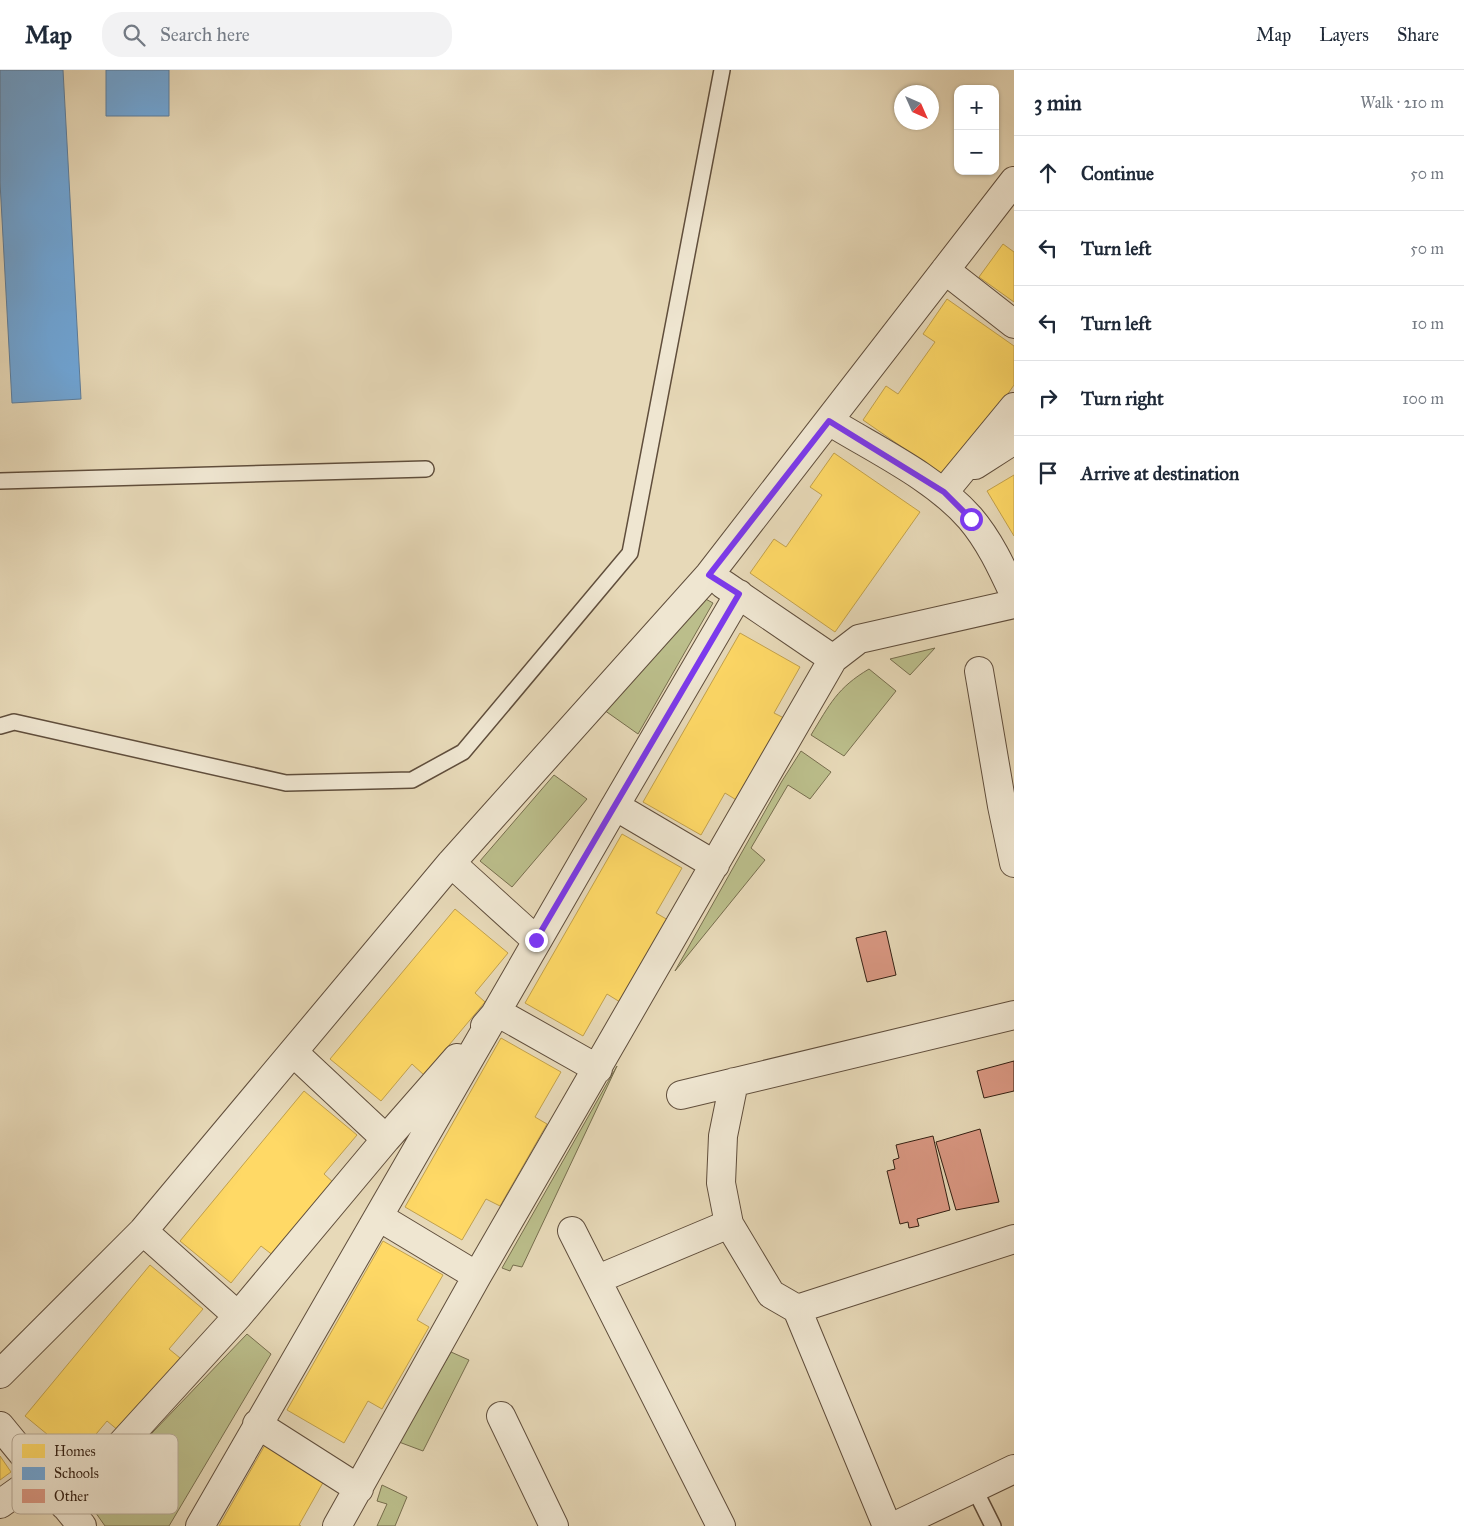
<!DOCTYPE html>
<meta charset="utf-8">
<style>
:root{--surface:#fff;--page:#f2f2f3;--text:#1f2937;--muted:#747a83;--line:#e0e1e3}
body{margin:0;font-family:"IM FELL Great Primer",serif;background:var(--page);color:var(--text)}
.controls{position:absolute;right:15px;top:15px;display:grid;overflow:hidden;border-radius:10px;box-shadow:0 1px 4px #0004}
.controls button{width:45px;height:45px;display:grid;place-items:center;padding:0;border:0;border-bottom:1px solid var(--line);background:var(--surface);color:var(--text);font:25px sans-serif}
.compass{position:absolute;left:894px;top:15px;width:45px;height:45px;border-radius:50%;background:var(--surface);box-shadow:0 1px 4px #0004;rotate:135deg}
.stop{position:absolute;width:15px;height:15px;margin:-11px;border:4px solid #7c3aed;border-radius:50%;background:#fff}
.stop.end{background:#7c3aed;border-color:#fff;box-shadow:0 1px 5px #0008}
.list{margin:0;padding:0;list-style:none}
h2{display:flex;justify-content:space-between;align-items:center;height:65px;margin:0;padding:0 20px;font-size:21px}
h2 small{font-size:16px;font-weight:400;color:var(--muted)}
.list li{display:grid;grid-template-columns:32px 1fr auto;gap:15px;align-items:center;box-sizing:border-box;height:75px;padding:0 20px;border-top:1px solid var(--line)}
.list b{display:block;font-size:19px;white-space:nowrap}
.list em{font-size:16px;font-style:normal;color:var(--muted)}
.icon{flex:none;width:28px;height:28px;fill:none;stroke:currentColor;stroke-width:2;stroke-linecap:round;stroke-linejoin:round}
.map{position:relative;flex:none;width:1014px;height:1456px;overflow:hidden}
header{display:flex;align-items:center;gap:30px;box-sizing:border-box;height:70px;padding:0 25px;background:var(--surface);border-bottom:1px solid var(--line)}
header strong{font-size:24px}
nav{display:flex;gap:28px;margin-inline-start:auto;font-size:18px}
.search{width:350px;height:45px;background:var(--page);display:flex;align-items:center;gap:12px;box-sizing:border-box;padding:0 18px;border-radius:20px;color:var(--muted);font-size:19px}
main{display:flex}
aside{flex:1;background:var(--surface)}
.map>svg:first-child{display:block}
</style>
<header>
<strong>Map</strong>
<div class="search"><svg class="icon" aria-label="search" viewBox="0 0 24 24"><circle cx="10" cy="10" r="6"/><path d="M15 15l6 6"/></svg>Search here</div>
<nav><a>Map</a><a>Layers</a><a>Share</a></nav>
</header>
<main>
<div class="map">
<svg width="1014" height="1456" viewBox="0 0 1014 1456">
<rect width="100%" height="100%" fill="#e7d9b8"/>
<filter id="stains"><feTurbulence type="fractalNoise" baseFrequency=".004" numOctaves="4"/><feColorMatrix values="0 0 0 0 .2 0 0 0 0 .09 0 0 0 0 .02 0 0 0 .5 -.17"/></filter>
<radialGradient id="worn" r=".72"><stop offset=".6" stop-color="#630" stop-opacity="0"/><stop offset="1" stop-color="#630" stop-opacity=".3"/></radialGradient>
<!-- green -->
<path fill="#bbbe8b" stroke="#776e4e" d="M 702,527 L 713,533 L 638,664 L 604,640 Z
M 935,578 L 910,605 L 890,589 Z
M 869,599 L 896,621 L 844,686 L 811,665 C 830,634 837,618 869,599 Z
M 801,681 L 831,702 L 810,729 L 788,715 L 751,778 L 765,790 L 675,901 L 782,711 Z
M 554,705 L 587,729 L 512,817 L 480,791 Z
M 617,996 L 522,1197 L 513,1195 L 510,1201 L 502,1198 Z
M 247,1264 L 271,1284 L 169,1456 L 105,1456 L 91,1436 L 153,1362 Z
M 451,1282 L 469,1290 L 423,1381 L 399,1372 Z
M 382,1415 L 407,1427 L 395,1456 L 377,1456 L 387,1434 L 377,1431 Z"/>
<!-- homes -->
<path fill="#ffd966" stroke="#c2a14d" d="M 1003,174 L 1014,182 L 1014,232 L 979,207 Z
M 947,229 L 1014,276 L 1014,315 L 948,409 L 863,350 L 886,316 L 898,324 L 935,272 L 923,264 Z
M 834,383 L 920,442 L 835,562 L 750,503 L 774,469 L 786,477 L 822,425 L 810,417 Z
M 1014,405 L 1014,466 L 987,421 Z
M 740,563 L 800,597 L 774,643 L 786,649 L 738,731 L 725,723 L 701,765 L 643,732 Z
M 622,764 L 682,798 L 656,843 L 668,850 L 620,932 L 607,924 L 583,966 L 525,933 Z
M 455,839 L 508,883 L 475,923 L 485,932 L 424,1005 L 412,994 L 381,1031 L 330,989 Z
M 501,968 L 561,1002 L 535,1047 L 547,1054 L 500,1136 L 486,1129 L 462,1170 L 405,1137 Z
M 304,1021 L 357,1065 L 324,1104 L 335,1114 L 274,1186 L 261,1176 L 231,1213 L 180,1171 Z
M 383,1171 L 443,1205 L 417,1250 L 429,1257 L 382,1339 L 368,1331 L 344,1373 L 287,1340 Z
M 150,1195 L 203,1239 L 169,1279 L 180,1288 L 119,1361 L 107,1351 L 76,1388 L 25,1346 Z
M 265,1375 L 325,1409 L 299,1455 L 301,1456 L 219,1456 Z
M 0,1386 L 11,1402 L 0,1410 Z"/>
<!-- schools -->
<path fill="#6fa8dc" stroke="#5d7f9f" d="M 0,0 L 63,0 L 81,329 L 12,333 L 0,112 Z
M 106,0 L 169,0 L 169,46 L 106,46 Z"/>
<!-- building -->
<path fill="#da9883" stroke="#331f12" d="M 886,861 L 896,905 L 867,912 L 856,868 Z
M 1014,991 L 1014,1021 L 984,1028 L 977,1001 Z
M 980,1059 L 999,1132 L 956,1140 L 936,1072 Z
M 933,1066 L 950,1140 L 917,1149 L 919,1156 L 909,1158 L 908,1152 L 900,1154 L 887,1101 L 895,1099 L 893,1090 L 899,1088 L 896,1075 Z"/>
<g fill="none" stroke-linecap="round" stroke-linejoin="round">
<defs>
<path id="service" d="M 0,411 L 426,399
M 0,656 L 14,652 L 286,713 L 412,710 L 463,682 L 630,483 L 722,0
M 974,1418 L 993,1456"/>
<path id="minor" d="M 945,200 L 1014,254
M 829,351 C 876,380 934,407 970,448 C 989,470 1002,498 1014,524
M 975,395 L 1014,370
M 944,422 L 1014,337
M 723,514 L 833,589
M 979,601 L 1002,736 L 1014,793
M 615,736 L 739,524
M 451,793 L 536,870
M 485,956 L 497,942 L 598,999
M 293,982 L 386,1069
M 734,1012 L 723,1066 L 721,1113 L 729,1154 L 771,1224 L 797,1239 L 1014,1169
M 681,1025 L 1014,945
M 379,1147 L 477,1206
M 143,1161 L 238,1246
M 572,1161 L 721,1456
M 598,1209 L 729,1154
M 797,1239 L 887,1456
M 0,1304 L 143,1161 L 451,793 L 709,505 L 1014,111
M 501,1346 L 554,1456
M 257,1354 L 359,1419
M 0,1356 L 82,1456
M 0,1434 L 41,1405
M 65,1436 L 238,1246 L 386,1069 L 457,988
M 200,1456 L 615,736 L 715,795
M 337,1456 L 477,1206 L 833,589 L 859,569 L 1014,534"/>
<path id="tertiary" d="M 895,1456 L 1014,1399"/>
</defs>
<!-- service casing -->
<use href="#service" stroke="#604e3c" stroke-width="18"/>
<!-- minor casing -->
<use href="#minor" stroke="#604e3c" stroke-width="30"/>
<!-- tertiary casing -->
<use href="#tertiary" stroke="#604e3c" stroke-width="30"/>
<!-- service -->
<use href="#service" stroke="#efe6d1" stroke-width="15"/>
<!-- minor -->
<use href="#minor" stroke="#efe6d1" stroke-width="28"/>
<!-- tertiary -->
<use href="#tertiary" stroke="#efe6d1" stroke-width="28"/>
</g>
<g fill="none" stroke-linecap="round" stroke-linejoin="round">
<!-- route -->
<path stroke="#7c3aed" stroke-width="6" d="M 536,870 L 739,524 L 709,505 L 829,351 L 944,422 L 971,449"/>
</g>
<!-- legend -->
<rect x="12" y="1364" width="166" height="80" rx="8" fill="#efe6d1" stroke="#b7aa98" stroke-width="1"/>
<rect x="22" y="1374" width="23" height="14" fill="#ffd966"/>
<rect x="22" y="1397" width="23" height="13" fill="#6fa8dc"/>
<rect x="22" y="1419" width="23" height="14" fill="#da9883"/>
<g font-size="14" fill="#331f12">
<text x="54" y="1386">Homes</text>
<text x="54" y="1408">Schools</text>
<text x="54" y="1431">Other</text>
</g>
<rect width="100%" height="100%" filter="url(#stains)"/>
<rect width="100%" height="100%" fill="url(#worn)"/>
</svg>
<div class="controls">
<button>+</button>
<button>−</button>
</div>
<svg class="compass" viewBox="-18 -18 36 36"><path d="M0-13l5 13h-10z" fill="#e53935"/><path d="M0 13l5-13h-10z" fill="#747a83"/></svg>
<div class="stop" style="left:971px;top:449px"></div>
<div class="stop end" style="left:536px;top:870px"></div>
</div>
<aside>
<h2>3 min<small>Walk · 210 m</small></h2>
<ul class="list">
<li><svg class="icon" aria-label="ahead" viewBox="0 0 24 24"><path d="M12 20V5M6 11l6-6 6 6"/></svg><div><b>Continue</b></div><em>50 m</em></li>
<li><svg class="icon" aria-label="left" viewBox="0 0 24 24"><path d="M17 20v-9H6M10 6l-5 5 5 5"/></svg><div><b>Turn left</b></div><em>50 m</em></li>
<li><svg class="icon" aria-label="left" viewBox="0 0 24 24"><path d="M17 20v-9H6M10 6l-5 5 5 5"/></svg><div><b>Turn left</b></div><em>10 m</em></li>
<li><svg class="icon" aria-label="right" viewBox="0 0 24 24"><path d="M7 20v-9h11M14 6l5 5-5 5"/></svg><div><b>Turn right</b></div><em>100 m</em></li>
<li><svg class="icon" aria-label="arrive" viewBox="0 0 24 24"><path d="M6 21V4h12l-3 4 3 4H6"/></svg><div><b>Arrive at destination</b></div></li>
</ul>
</aside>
</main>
